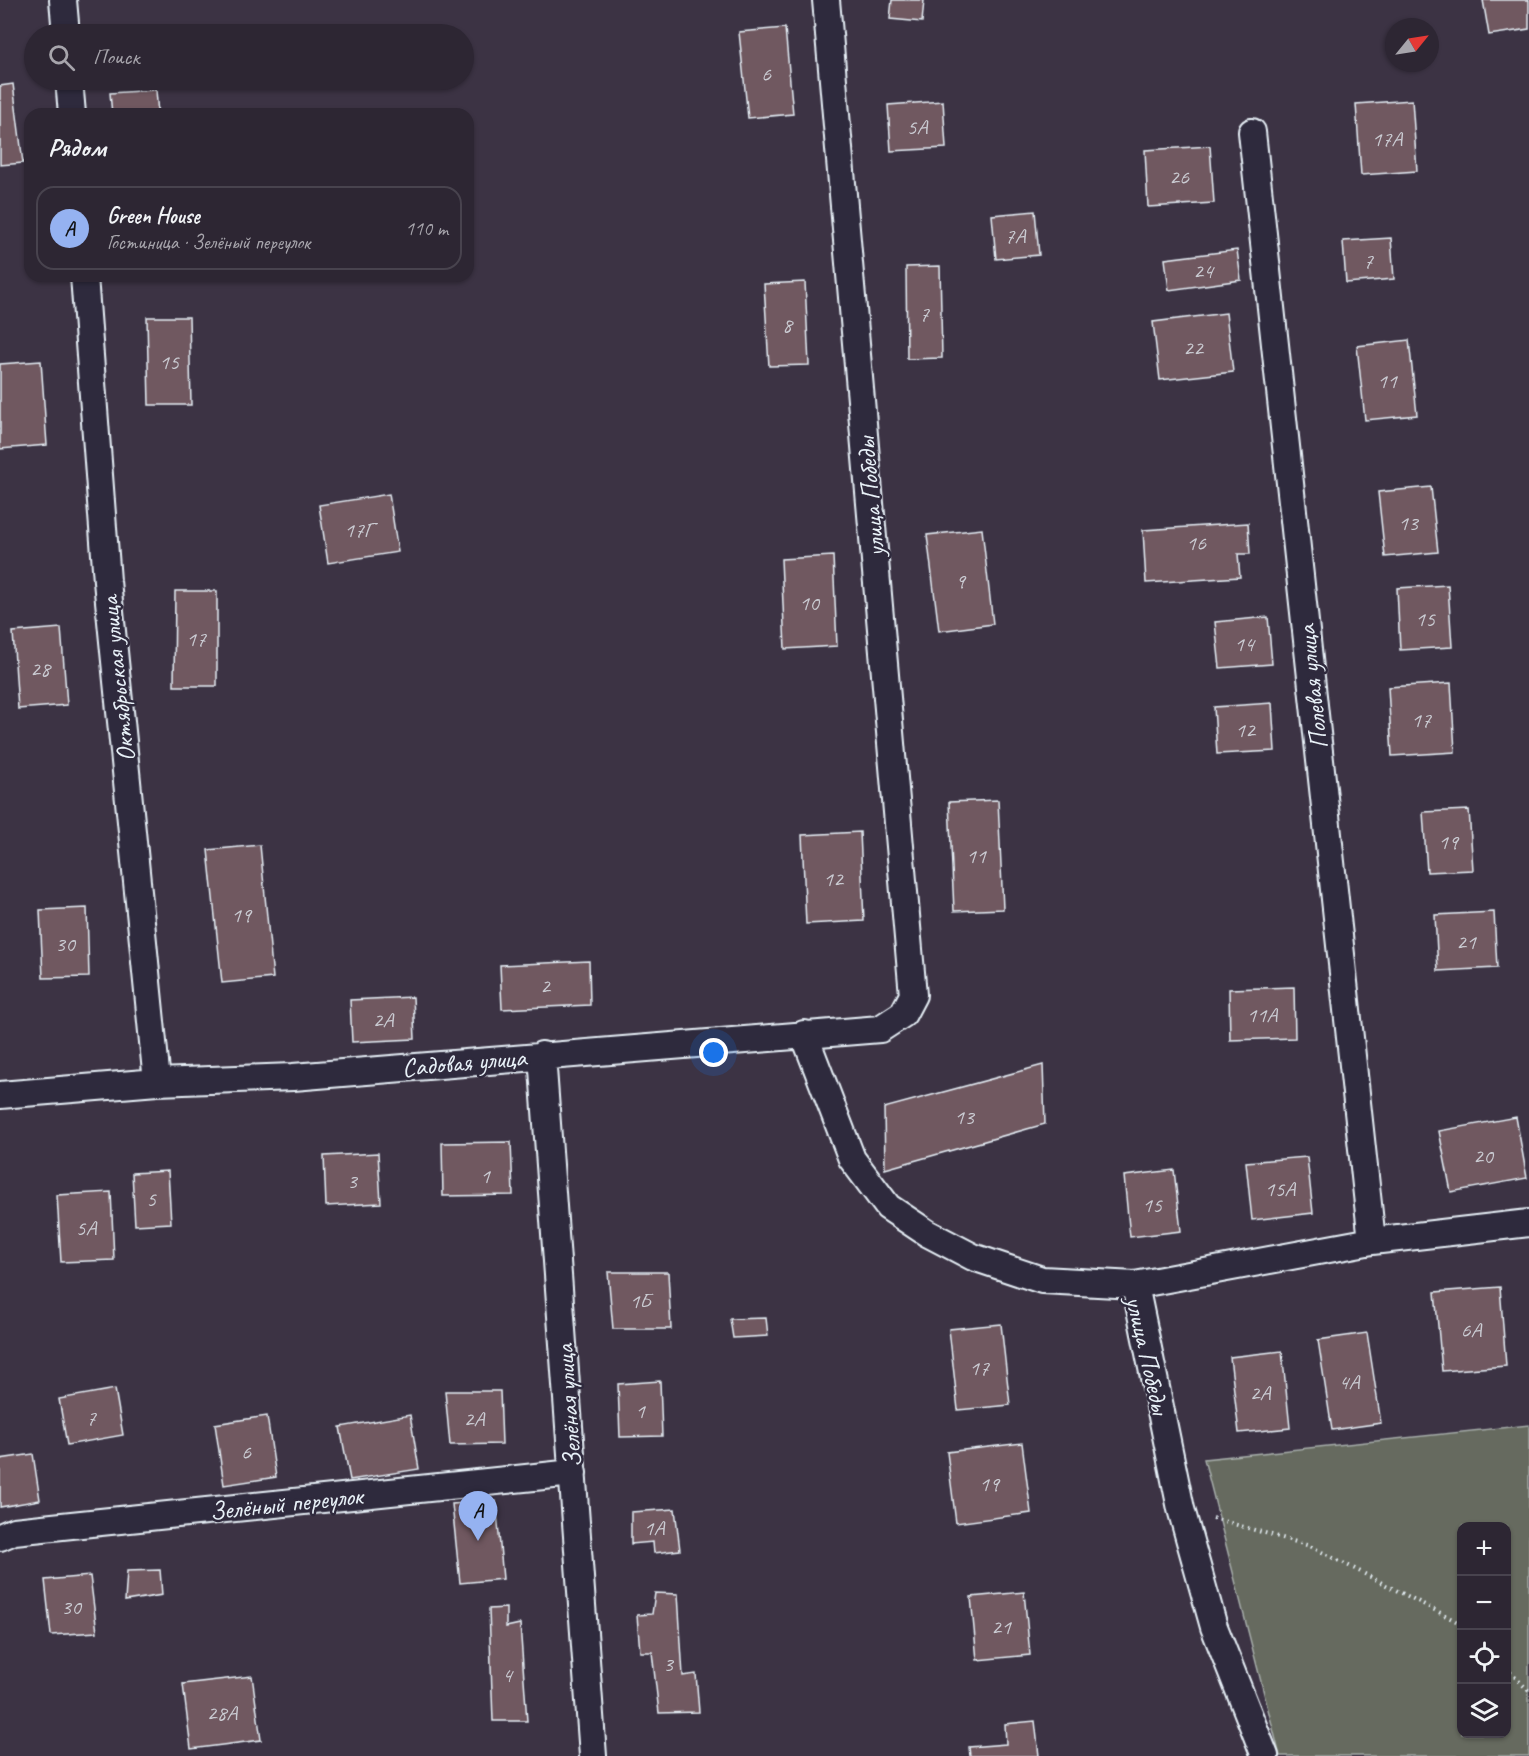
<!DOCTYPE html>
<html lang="ru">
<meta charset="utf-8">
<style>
:root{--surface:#2d2633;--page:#39323f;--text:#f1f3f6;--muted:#a7a5ac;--line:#48434e;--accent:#95b2f1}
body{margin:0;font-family:Caveat,sans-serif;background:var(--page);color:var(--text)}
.controls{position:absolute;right:18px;bottom:18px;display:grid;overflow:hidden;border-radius:12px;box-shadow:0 2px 4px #0004}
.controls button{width:54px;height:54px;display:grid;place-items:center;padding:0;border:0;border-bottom:2px solid var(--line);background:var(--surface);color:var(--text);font:30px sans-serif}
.compass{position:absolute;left:1385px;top:18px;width:54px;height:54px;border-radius:50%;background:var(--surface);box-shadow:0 2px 4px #0004;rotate:60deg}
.you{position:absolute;left:714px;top:1053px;width:21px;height:21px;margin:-15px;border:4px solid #fff;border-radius:50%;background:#1a73e8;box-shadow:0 0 0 9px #1a73e833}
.badge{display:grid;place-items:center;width:39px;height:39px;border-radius:50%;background:var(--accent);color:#111;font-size:20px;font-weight:700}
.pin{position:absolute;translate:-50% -50px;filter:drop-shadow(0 2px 3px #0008)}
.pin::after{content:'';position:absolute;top:32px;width:21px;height:18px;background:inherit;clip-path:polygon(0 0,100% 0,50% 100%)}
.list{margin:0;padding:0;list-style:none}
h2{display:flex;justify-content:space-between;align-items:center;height:78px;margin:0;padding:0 24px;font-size:26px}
h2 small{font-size:20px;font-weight:400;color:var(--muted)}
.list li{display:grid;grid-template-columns:39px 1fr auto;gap:18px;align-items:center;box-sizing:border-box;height:84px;margin:0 12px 12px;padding:0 12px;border:2px solid var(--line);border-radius:18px}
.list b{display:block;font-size:22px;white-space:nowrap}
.list p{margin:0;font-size:20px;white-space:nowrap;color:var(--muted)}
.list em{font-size:20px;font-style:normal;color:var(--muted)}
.icon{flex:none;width:33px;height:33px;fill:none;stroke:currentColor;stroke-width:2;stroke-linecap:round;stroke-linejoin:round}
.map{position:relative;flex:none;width:1529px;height:1756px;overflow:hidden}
.search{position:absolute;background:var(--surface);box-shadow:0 2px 4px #0004;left:24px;top:24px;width:450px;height:66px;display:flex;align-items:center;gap:15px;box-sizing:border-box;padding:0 21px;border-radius:33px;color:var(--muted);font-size:22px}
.panel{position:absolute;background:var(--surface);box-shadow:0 2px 4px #0004;left:24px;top:108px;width:450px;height:174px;border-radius:18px}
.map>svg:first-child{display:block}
</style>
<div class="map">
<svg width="1529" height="1756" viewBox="0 0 1529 1756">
<rect width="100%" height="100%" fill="#3c3344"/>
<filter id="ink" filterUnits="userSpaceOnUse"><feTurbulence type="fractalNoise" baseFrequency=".0167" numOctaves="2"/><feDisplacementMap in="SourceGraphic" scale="12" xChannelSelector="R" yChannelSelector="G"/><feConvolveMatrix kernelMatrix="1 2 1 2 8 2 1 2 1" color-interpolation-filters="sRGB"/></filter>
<g filter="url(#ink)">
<!-- green -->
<path fill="#666b5e" stroke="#a7aeab" stroke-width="1.5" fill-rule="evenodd" d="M 1529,1425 L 1529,1756 L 1280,1756 L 1204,1459 ZM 1462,1526 L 1506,1526 L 1506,1734 L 1462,1734 Z"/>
<!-- building -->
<path fill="#705961" stroke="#e8f1f8" stroke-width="1.5" d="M 892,0 L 924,0 L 922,22 L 890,19 Z
M 1483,0 L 1529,0 L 1529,29 L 1489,35 Z
M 785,28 L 793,114 L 748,118 L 739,32 Z
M 13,84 L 23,163 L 0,165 L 0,86 Z
M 156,90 L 158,114 L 112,114 L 110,93 Z
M 1412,100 L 1417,171 L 1361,175 L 1356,104 Z
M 943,101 L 946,148 L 891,151 L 888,105 Z
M 1210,146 L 1214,203 L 1148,207 L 1145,150 Z
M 1035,211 L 1039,255 L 996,259 L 992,215 Z
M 1391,238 L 1394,279 L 1346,283 L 1343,241 Z
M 1237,250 L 1241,280 L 1169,290 L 1165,259 Z
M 940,266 L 942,358 L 907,359 L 906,267 Z
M 805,282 L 809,365 L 769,366 L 764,284 Z
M 1226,313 L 1233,372 L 1160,380 L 1153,322 Z
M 147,317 L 189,317 L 191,405 L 149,405 Z
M 1409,340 L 1417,415 L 1365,420 L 1357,346 Z
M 41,361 L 47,445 L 0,449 L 0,364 Z
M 1431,487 L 1438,552 L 1385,557 L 1378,492 Z
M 389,494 L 398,552 L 328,563 L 319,505 Z
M 1248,523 L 1250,554 L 1238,554 L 1240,577 L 1146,583 L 1143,530 Z
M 982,529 L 993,624 L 939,631 L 927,535 Z
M 833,556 L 837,646 L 785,649 L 781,559 Z
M 1448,585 L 1452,647 L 1400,650 L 1397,588 Z
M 175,591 L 217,591 L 217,686 L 174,686 Z
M 1268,617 L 1272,664 L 1220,668 L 1215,622 Z
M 61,628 L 67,705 L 18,709 L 13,632 Z
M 1451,683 L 1455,752 L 1392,756 L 1388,687 Z
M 1272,703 L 1275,751 L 1217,754 L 1214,707 Z
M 998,800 L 1003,909 L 954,911 L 949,802 Z
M 1469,810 L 1473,870 L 1427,872 L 1423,812 Z
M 860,832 L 864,921 L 806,924 L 802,835 Z
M 260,845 L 273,978 L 222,983 L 208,850 Z
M 87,908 L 89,977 L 43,978 L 40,910 Z
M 1494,912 L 1497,968 L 1438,971 L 1435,915 Z
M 589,961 L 590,1005 L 502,1009 L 500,965 Z
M 1294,987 L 1295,1038 L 1230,1040 L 1229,989 Z
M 413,997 L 415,1039 L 352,1042 L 350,1000 Z
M 1043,1065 L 1045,1124 L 885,1169 L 884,1108 Z
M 1516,1117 L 1527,1178 L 1451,1192 L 1439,1131 Z
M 511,1142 L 513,1195 L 443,1196 L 442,1143 Z
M 378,1153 L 381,1203 L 326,1206 L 324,1156 Z
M 1307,1157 L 1313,1213 L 1252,1220 L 1246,1162 Z
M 1174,1170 L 1181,1231 L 1130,1237 L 1124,1176 Z
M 168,1171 L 171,1223 L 135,1225 L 132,1173 Z
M 111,1192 L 114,1260 L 61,1262 L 57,1195 Z
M 608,1272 L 668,1272 L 671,1329 L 613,1329 Z
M 1500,1287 L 1506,1366 L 1442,1371 L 1435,1292 Z
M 766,1318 L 768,1336 L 733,1338 L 730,1319 Z
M 1001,1324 L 1010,1405 L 958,1410 L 949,1329 Z
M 1367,1333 L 1381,1423 L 1332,1430 L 1318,1340 Z
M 1282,1351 L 1290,1428 L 1239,1433 L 1230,1357 Z
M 660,1381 L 662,1436 L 620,1437 L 618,1384 Z
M 115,1389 L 123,1435 L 67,1445 L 59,1399 Z
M 445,1391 L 500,1391 L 502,1444 L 450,1445 Z
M 410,1415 L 419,1469 L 350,1480 L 340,1427 Z
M 267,1416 L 276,1477 L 224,1485 L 215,1424 Z
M 1022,1443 L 1031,1513 L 956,1523 L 947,1452 Z
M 33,1454 L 40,1500 L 0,1507 L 0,1459 Z
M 496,1501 L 503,1579 L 460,1583 L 452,1504 Z
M 675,1509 L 680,1550 L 654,1553 L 653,1542 L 631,1544 L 631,1512 Z
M 160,1570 L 162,1595 L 125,1601 L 127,1571 Z
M 90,1576 L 97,1632 L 51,1635 L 45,1580 Z
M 1024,1592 L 1030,1655 L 977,1660 L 971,1597 Z
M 655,1593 L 678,1594 L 683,1676 L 696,1674 L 699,1712 L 659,1713 L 652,1652 L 640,1652 L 637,1615 L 652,1614 Z
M 506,1608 L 506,1627 L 520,1624 L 527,1721 L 493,1721 L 489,1609 Z
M 252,1676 L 261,1740 L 191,1749 L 183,1684 Z
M 1035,1721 L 1039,1756 L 970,1756 L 969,1747 L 1006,1744 L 1005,1724 Z"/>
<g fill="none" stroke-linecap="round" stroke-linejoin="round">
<defs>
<path id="street" d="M 63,0 L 66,34
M 69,80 L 72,114
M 1252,132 L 1372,1241
M 84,276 L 107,581 L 157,1082
M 804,1034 L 852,1159 L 888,1207 L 927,1233 L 973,1257 L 1042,1280 L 1135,1285 L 1181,1509 L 1214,1627 L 1265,1756
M 542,1055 L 593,1756
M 0,1095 L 157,1082 L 293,1077 L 880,1029 L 903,1014 L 913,995 L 826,0
M 1135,1285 L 1372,1241 L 1529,1223
M 0,1537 L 14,1531 L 573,1473"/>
</defs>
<!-- street casing -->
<use href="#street" stroke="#e8f1f8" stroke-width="30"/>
<!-- path -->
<path stroke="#e8f1f8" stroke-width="4" stroke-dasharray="1.5 4.5" stroke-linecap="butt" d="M 1213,1518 L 1310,1546 L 1462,1624
M 1506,1668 L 1529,1691"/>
<!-- street -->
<use href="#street" stroke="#2f2a3d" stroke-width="26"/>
</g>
</g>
<g text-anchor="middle" stroke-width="5" stroke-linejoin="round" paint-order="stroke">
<!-- number labels -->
<g font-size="22" fill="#cacbd2">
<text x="766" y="81">6</text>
<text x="917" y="134">5А</text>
<text x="1387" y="146">17А</text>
<text x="1179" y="184">26</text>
<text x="1015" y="243">7А</text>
<text x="1368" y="268">7</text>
<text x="1203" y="278">24</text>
<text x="924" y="321">7</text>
<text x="787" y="332">8</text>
<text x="1193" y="355">22</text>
<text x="169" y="369">15</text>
<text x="1387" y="388">11</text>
<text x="1408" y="530">13</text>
<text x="359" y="537">17Г</text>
<text x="1196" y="550">16</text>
<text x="960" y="588">9</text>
<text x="809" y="610">10</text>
<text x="1425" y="626">15</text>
<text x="196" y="646">17</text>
<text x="1244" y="651">14</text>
<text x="40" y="676">28</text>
<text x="1421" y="727">17</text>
<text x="1245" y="737">12</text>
<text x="1448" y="849">19</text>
<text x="976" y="863">11</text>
<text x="833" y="886">12</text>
<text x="241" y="922">19</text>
<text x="1466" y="949">21</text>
<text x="65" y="951">30</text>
<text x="545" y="993">2</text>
<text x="1262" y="1022">11А</text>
<text x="383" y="1027">2А</text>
<text x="964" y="1124">13</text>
<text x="1483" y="1163">20</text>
<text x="485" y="1183">1</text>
<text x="352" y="1188">3</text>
<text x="1280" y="1196">15А</text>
<text x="151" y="1206">5</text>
<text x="1152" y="1212">15</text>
<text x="86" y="1235">5А</text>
<text x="640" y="1308">1Б</text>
<text x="1471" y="1337">6А</text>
<text x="979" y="1375">17</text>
<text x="1349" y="1389">4А</text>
<text x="1260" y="1400">2А</text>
<text x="640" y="1418">1</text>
<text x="91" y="1425">7</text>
<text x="474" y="1426">2А</text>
<text x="246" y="1459">6</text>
<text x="989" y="1491">19</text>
<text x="654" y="1535">1А</text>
<text x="71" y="1614">30</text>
<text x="1001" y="1634">21</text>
<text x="668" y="1671">3</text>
<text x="507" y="1682">4</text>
<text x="222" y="1720">28А</text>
</g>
<!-- street labels -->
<g font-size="26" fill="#e8f1f8" stroke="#2f2a3d">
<text transform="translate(870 497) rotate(-95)" y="9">улица Победы</text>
<text transform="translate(117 679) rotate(-96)" y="9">Октябрьская улица</text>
<text transform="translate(1312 687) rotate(-96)" y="9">Полевая улица</text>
<text transform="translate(464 1062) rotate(-5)" y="9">Садовая улица</text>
<text transform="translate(1148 1355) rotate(77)" y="9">улица Победы</text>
<text transform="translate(568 1406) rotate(-94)" y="9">Зелёная улица</text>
<text transform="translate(286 1503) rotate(-6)" y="9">Зелёный переулок</text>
</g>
</g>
</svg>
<div class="controls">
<button>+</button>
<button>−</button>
<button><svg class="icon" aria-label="locate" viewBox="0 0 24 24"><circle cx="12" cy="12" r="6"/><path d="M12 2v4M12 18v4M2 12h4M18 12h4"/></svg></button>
<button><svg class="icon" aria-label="layers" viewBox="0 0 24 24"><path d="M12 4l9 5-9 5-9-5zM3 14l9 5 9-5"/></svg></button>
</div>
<svg class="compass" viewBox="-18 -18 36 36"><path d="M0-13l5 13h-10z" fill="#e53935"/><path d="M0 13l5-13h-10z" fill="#a7a5ac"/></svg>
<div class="you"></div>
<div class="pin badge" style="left:478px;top:1541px">A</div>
<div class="search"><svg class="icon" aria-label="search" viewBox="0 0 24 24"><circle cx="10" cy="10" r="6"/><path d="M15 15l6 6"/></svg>Поиск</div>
<section class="panel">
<h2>Рядом<small></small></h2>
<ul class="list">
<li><span class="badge">A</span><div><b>Green House</b><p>Гостиница · Зелёный переулок</p></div><em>110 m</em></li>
</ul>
</section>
</div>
